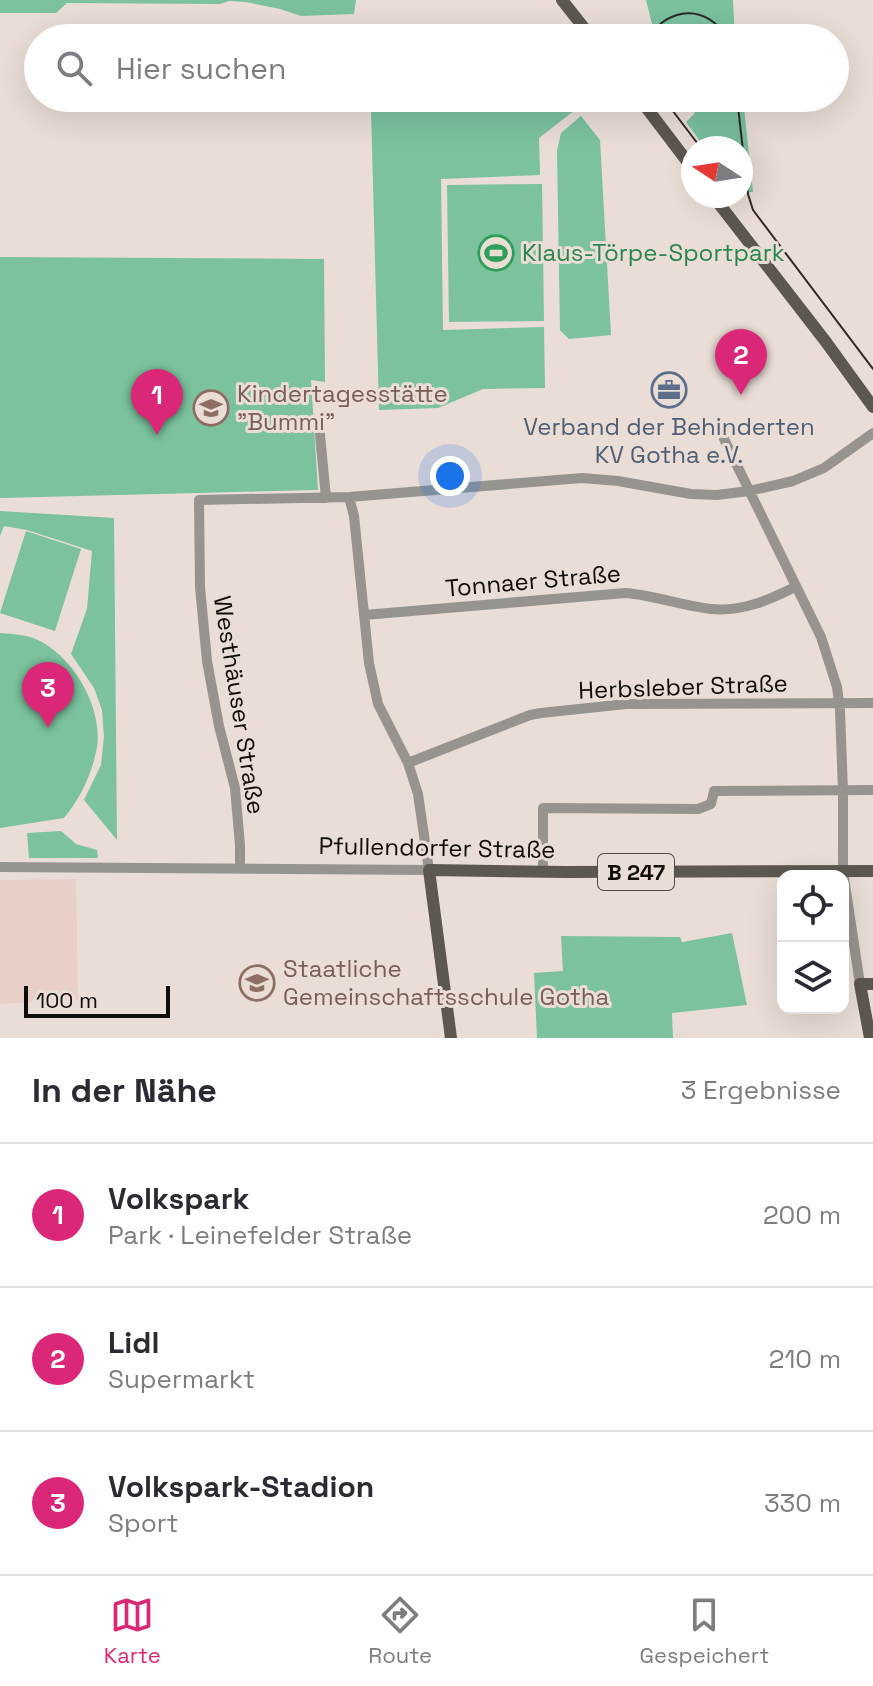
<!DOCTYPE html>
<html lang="de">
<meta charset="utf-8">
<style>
:root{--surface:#fff;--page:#f7f7f7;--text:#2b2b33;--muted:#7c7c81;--line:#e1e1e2;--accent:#db2777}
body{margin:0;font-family:"Space Grotesk",sans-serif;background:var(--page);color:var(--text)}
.controls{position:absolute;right:24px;bottom:24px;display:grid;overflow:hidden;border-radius:16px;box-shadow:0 8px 32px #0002}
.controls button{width:72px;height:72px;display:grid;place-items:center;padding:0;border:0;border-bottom:2px solid var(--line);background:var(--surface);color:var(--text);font:40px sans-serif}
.compass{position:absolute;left:681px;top:136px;width:72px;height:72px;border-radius:50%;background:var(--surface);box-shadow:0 8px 32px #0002;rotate:282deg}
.scale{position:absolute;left:24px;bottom:20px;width:146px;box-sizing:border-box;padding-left:8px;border:4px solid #100c09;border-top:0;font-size:22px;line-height:28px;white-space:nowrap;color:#100c09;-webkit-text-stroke:6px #e9ddd5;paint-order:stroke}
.you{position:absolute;left:450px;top:476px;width:28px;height:28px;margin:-20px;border:6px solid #fff;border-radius:50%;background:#1a73e8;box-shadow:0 0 0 12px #1a73e833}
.badge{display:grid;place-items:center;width:52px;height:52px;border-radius:50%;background:var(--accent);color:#fff;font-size:26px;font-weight:700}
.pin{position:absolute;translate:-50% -66px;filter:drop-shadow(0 2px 4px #0008)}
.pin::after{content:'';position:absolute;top:42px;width:28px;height:24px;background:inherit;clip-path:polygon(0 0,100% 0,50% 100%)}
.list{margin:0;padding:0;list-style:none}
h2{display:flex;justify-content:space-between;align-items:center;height:104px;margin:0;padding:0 32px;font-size:34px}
h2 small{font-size:26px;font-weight:400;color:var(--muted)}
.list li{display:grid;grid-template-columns:52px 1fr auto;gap:24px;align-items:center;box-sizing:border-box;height:144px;padding:0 32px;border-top:2px solid var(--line)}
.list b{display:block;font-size:30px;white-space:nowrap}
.list p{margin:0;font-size:26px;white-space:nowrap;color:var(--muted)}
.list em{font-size:26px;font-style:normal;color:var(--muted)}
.icon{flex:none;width:44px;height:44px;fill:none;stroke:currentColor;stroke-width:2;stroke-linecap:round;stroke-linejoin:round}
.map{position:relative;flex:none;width:873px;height:1038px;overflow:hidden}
.search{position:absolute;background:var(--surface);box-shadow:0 8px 32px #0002;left:24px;right:24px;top:24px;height:88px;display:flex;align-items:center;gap:20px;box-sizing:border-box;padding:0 28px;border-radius:44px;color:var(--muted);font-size:30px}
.sheet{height:536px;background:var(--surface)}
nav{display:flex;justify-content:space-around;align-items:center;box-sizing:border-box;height:112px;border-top:2px solid var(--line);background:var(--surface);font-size:22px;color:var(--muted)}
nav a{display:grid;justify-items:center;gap:4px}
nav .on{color:var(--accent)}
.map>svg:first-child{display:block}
</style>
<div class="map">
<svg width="873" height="1038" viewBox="0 0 873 1038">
<rect width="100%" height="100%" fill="#e9ddd5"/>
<!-- commercial -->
<path fill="#e8d0c8" d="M 76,879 L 78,1000 L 0,1004 L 0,880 Z"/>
<!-- green -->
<path fill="#7bc29d" d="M 0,0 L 356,0 L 354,14 L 301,16 L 280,9 L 246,2 L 229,1 L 220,4 L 67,3 L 56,13 L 0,13 Z
M 646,0 L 733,0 L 735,38 L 643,38 L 652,24 Z
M 422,98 L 565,98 L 575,110 L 539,138 L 540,175 L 441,179 L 443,330 L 544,327 L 545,388 L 483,389 L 438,408 L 379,410 L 371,109 L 418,105 Z
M 671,98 L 743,98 L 753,192 L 741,193 L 741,148 L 705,148 L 686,122 L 695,113 L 687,102 L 678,108 Z
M 581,116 L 600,140 L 611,335 L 569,339 L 560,330 L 557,151 L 561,133 Z
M 542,184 L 544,321 L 449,322 L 447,185 Z
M 0,257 L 324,259 L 325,382 L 311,380 L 318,490 L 0,498 Z
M 0,511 L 114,518 L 117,840 L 84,800 L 101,765 L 104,737 L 102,710 L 94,688 L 71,654 L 87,609 L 92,551 L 27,530 L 4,526 L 0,536 Z
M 26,531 L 81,549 L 55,631 L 0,613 Z
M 0,633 C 15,634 29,635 42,642 C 77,662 105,712 96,752 C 91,776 79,800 64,818 L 0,828 Z
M 61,831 L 76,844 L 97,850 L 98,858 L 29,858 L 27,833 Z
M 732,933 L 747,1005 L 672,1013 L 673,1038 L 537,1038 L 534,973 L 563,971 L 561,936 L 680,937 L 682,942 Z"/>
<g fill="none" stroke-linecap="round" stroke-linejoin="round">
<!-- minor -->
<path stroke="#979490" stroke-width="10" d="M 319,424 L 326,498
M 724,439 L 821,637 L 837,687 L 840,710 L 843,791 L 843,871 L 860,984
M 364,615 L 625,593 C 654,595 682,606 711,609 C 742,612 769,600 795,587
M 408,763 L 530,715 L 541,713 L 626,704 L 873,703
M 0,867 L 429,870 L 418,794 L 408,763 L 378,704 L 369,663 L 354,516 L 349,497
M 240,868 L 240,845 L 235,788 L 219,726 L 207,661 L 200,587 L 199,500 L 349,497 L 582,478 L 618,481 L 691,494 L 717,495 L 749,491 L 793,481 L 824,468 L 873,433
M 543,872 L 543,808 L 698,809 L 711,804 L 714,791 L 873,790"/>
<!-- major -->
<path stroke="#5c574f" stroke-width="12" d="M 562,0 L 592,38
M 639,98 L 693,169
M 713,196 L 826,342 L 873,407
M 451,1038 L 429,870 L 567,872 L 873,871
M 870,1038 L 860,984 L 873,984"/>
<!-- tram -->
<path stroke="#2f2a26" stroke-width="2" d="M 648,38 C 669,6 707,4 727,38
M 663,98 L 701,148
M 737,98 L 748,194 L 753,210 L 873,369"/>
</g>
<!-- icons -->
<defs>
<symbol id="stadium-ring" viewBox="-11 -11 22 22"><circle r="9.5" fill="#e9ddd5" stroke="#2e9e5b" stroke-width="1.5"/><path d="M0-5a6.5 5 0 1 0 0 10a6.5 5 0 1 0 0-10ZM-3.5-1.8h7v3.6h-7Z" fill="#2e9e5b"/></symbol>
<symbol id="office-ring" viewBox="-11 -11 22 22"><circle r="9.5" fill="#e9ddd5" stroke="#5c6f8a" stroke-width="1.5"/><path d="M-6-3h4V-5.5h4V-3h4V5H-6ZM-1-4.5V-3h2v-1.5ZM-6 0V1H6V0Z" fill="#5c6f8a"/></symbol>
<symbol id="school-ring" viewBox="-11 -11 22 22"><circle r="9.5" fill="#e9ddd5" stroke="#8d6e63" stroke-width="1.5"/><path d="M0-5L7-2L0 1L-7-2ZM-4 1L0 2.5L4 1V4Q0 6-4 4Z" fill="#8d6e63"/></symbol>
</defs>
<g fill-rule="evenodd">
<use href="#stadium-ring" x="476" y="233" width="40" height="40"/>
<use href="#office-ring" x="649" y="370" width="40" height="40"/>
<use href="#school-ring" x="191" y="388" width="40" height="40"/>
<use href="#school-ring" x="237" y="963" width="40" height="40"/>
</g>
<g text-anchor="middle" stroke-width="6" stroke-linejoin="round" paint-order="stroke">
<!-- shield labels -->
<rect fill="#e9ddd5" stroke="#514b46" stroke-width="2" x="598" y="854" width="76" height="36" rx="6"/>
<g font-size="22" font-weight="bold" fill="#100c09">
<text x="636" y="880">B 247</text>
</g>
<!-- leisure labels -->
<g font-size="24" fill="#27864d" stroke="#e9ddd5" text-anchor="start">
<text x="522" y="261">Klaus-Törpe-Sportpark</text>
</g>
<!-- education labels -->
<g font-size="24" fill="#785e54" stroke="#e9ddd5" text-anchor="start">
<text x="237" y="402">Kindertagesstätte<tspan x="237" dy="28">"Bummi"</tspan></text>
<text x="283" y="977">Staatliche<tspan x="283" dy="28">Gemeinschaftsschule Gotha</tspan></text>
</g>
<!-- service labels -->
<g font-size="24" fill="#4e5e75" stroke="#e9ddd5">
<text x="669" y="435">Verband der Behinderten<tspan x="669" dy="28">KV Gotha e.V.</tspan></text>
</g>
<!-- street labels -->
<g font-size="24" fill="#100c09" stroke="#e9ddd5">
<text transform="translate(533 581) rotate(-5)" y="8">Tonnaer Straße</text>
<text transform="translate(683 687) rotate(-2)" y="8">Herbsleber Straße</text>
<text transform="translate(239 705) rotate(81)" y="8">Westhäuser Straße</text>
<text transform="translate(437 848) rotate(1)" y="8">Pfullendorfer Straße</text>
</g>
</g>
</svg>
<div class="controls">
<button><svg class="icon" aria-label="locate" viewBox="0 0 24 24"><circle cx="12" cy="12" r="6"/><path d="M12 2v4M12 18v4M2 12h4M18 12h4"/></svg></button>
<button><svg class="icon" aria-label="layers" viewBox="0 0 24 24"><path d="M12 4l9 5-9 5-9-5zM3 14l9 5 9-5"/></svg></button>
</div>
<svg class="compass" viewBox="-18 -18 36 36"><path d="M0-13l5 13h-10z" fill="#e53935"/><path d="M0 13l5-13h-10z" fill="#7c7c81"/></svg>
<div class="scale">100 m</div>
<div class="you"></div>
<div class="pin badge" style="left:157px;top:435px">1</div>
<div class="pin badge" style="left:741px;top:395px">2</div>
<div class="pin badge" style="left:48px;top:728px">3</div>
<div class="search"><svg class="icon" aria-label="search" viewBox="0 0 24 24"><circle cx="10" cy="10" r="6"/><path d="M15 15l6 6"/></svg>Hier suchen</div>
</div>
<section class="sheet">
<h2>In der Nähe<small>3 Ergebnisse</small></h2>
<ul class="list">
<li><span class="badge">1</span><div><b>Volkspark</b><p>Park · Leinefelder Straße</p></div><em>200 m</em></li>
<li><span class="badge">2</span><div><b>Lidl</b><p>Supermarkt</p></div><em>210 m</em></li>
<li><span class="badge">3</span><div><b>Volkspark-Stadion</b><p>Sport</p></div><em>330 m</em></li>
</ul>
</section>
<nav>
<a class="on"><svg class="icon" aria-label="map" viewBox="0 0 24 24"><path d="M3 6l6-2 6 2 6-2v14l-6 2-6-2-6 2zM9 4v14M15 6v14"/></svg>Karte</a>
<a><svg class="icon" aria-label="directions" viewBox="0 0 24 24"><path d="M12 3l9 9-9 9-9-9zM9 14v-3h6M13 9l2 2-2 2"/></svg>Route</a>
<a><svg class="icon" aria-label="saved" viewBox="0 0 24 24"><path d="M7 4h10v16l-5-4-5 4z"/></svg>Gespeichert</a>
</nav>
